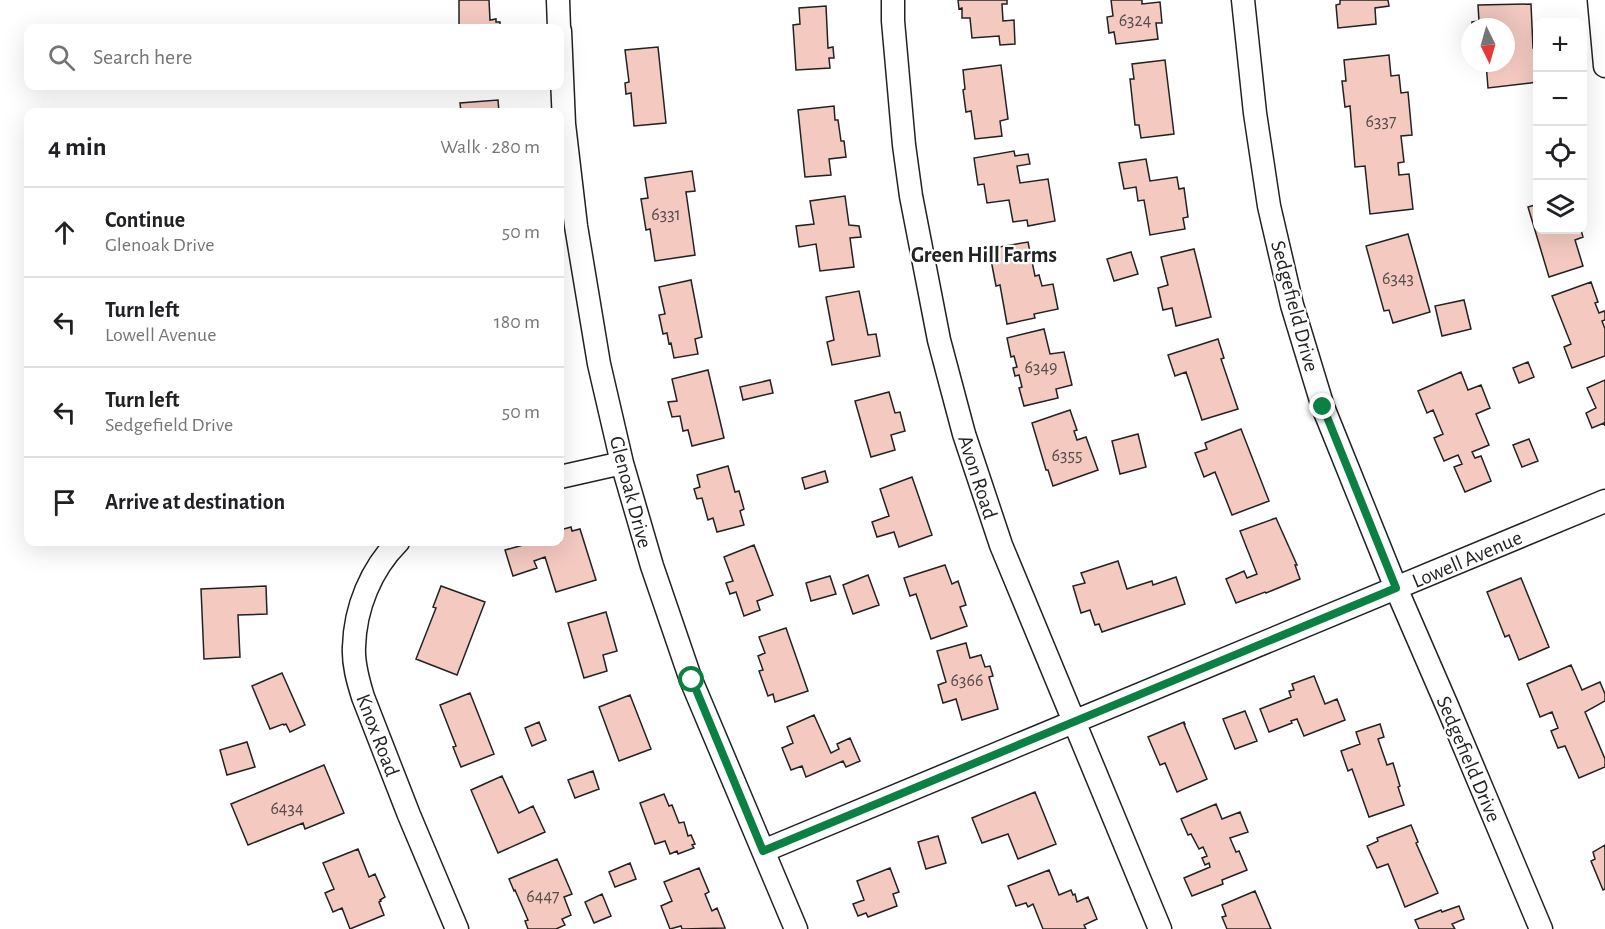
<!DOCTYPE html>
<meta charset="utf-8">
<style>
:root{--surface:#fff;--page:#f2f2f2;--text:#202124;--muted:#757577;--line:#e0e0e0}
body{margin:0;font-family:"Alegreya Sans",sans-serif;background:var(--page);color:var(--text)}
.controls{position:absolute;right:18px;top:18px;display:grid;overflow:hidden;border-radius:12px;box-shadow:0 6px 24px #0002}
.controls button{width:54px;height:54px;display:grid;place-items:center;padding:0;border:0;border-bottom:2px solid var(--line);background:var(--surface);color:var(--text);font:30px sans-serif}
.compass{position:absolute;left:1461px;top:18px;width:54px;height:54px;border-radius:50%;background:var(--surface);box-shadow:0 6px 24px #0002;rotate:175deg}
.stop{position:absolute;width:18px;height:18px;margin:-14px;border:4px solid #0b8043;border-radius:50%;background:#fff}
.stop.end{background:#0b8043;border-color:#fff;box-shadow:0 2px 6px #0008}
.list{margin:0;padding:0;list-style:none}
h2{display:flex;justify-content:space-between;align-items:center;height:78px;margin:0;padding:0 24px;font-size:26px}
h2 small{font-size:20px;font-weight:400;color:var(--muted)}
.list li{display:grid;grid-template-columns:39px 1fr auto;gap:18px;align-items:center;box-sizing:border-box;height:90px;padding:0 24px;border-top:2px solid var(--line)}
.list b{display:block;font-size:22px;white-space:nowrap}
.list p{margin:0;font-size:20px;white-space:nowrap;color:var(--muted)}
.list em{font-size:20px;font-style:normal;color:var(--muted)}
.icon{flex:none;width:33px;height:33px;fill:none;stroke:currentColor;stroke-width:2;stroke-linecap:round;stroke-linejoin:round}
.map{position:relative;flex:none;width:1605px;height:929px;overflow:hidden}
.search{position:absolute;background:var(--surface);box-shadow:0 6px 24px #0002;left:24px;top:24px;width:540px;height:66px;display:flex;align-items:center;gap:15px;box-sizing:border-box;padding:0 21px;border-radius:12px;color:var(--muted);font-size:22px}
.panel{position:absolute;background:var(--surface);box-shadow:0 6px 24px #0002;left:24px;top:108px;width:540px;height:438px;border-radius:12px}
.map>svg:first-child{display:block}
</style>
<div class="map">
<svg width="1605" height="929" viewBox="0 0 1605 929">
<rect width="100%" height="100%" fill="#fff"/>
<!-- building -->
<path fill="#f3c9c0" stroke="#222" stroke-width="1.5" d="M 459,0 L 489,0 L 490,20 L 496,19 L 496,22 L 500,22 L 500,28 L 459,28 Z
M 958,0 L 1007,0 L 1007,4 L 1002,4 L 1003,21 L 1014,20 L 1015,44 L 1000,45 L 999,36 L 972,38 L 970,18 L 962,18 L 962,8 L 959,9 Z
M 1111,0 L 1142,0 L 1142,4 L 1160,2 L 1162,23 L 1156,23 L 1158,39 L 1116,44 L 1114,32 L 1109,33 L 1107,17 L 1113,16 Z
M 1340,0 L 1388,0 L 1389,6 L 1375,8 L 1376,24 L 1338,28 L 1336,5 L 1340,4 Z
M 1531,4 L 1533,48 L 1538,48 L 1538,82 L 1488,88 L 1486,63 L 1506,63 L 1506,27 L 1472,27 L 1472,22 L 1479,21 L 1478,5 Z
M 826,6 L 828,48 L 833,47 L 834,58 L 829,58 L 830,68 L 796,70 L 793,25 L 800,24 L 799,8 Z
M 658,47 L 666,123 L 634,126 L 631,93 L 626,94 L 625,83 L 629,82 L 625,50 Z
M 1389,55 L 1391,76 L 1399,75 L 1401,93 L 1408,92 L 1412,135 L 1401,136 L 1404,162 L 1398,163 L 1399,175 L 1409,174 L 1413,209 L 1370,214 L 1365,166 L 1355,167 L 1350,106 L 1345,107 L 1342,81 L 1346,81 L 1344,60 Z
M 1165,60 L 1174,134 L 1141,138 L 1139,125 L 1135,125 L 1130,79 L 1134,79 L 1132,64 Z
M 1001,65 L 1008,119 L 1000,121 L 1002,136 L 975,139 L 971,111 L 966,112 L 963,90 L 965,89 L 963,70 Z
M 498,100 L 499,112 L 461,112 L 460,103 Z
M 834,106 L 835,120 L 838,120 L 841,141 L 844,141 L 846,157 L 829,159 L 831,175 L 805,177 L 798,110 Z
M 1014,151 L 1015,156 L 1028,154 L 1030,164 L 1017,166 L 1020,183 L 1048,179 L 1055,221 L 1028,226 L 1027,220 L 1013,222 L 1009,200 L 987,203 L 984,184 L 978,185 L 974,158 Z
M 1146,159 L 1150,181 L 1177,177 L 1179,189 L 1184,188 L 1188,217 L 1183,218 L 1185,229 L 1150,235 L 1144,200 L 1138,201 L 1136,187 L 1124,189 L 1119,163 Z
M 692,171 L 695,191 L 686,192 L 695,255 L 655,261 L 650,229 L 646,230 L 641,199 L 648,198 L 645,178 Z
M 845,196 L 849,225 L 859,226 L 861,237 L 850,238 L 854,267 L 820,271 L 816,244 L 799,247 L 796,226 L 814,224 L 810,201 Z
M 1538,204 L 1538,230 L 1581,230 L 1583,237 L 1575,240 L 1583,266 L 1549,277 L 1528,207 Z
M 1408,234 L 1430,312 L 1393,323 L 1389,310 L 1384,311 L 1366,246 Z
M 1028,242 L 1035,276 L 1039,275 L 1042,286 L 1053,284 L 1058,309 L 1034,314 L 1035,318 L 1007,324 L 1000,285 L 996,286 L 991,260 L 996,259 L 993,248 Z
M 1194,249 L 1211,317 L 1176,326 L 1172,308 L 1163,310 L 1158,288 L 1168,285 L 1161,257 Z
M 1131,252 L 1138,274 L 1114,281 L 1107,259 Z
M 691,280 L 702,337 L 695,339 L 698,354 L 674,358 L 671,343 L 669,344 L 667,333 L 663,334 L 659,315 L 665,314 L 659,287 Z
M 1591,282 L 1598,302 L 1595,303 L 1599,313 L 1604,311 L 1605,313 L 1605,320 L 1602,321 L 1605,329 L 1605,356 L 1572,368 L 1564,347 L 1571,344 L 1552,296 Z
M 859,291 L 868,335 L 876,334 L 880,356 L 832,365 L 827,342 L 834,340 L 826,297 Z
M 1464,300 L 1471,329 L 1442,336 L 1435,306 Z
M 1044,329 L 1050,354 L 1064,352 L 1072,385 L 1056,389 L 1058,398 L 1024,406 L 1019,388 L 1022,387 L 1019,375 L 1015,376 L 1013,368 L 1017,367 L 1014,356 L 1011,357 L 1007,338 Z
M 1218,339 L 1224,358 L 1221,359 L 1238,409 L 1202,420 L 1186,372 L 1175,376 L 1168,355 Z
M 1528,362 L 1534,377 L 1519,383 L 1513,368 Z
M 708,370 L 724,438 L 692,446 L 688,430 L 683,431 L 680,416 L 672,417 L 668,402 L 677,401 L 672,379 Z
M 1461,372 L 1468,390 L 1481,385 L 1490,408 L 1476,414 L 1489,445 L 1472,452 L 1475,458 L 1481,456 L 1491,481 L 1465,492 L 1454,467 L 1462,464 L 1458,455 L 1444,461 L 1434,438 L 1443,434 L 1433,410 L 1427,413 L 1418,391 Z
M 770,380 L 773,393 L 743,400 L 740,387 Z
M 1605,380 L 1605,426 L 1604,423 L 1592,428 L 1586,413 L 1596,408 L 1587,388 Z
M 889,392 L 895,413 L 900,412 L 905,431 L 891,435 L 895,450 L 871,457 L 855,401 Z
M 1070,410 L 1077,430 L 1074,431 L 1077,440 L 1086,437 L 1098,470 L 1053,486 L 1048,470 L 1046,470 L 1032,423 Z
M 1241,429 L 1269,501 L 1232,515 L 1215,472 L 1204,477 L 1195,453 L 1207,449 L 1205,443 Z
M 1138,434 L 1146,467 L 1120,474 L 1112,441 Z
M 1529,439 L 1538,461 L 1522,467 L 1513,445 Z
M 728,466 L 735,492 L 739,491 L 744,509 L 740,511 L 744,525 L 717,532 L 713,518 L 708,520 L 702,498 L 697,499 L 694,489 L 700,487 L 697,475 Z
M 825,471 L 828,482 L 805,489 L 802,478 Z
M 912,477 L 932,535 L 899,547 L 894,532 L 877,537 L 872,522 L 889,516 L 880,489 Z
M 1276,518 L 1297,565 L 1295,565 L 1300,579 L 1266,593 L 1265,592 L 1236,603 L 1226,579 L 1244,571 L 1247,578 L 1257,574 L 1240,531 Z
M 571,527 L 572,531 L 580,529 L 596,580 L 556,592 L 545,557 L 534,561 L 537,568 L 513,576 L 505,550 L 527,544 L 527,542 L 560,542 L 560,530 Z
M 754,545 L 773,595 L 757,601 L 760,610 L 744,616 L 736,592 L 730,594 L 726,583 L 733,581 L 724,557 Z
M 1118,561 L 1127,589 L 1152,581 L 1153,585 L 1176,577 L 1185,604 L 1102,632 L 1099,624 L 1095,625 L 1090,610 L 1081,613 L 1073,586 L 1085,583 L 1081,573 Z
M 945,565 L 952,584 L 958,581 L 966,605 L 960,607 L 967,626 L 931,639 L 916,594 L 910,596 L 904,578 Z
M 868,575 L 879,605 L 853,614 L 843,585 Z
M 830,576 L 836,594 L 811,601 L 806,583 Z
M 1521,578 L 1549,647 L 1519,660 L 1509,635 L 1505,637 L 1487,592 Z
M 266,586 L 267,614 L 238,615 L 240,657 L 204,659 L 201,589 Z
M 441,586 L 485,602 L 457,675 L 416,659 L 436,608 L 433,607 Z
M 606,612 L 617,651 L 603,655 L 607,671 L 584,678 L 568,623 Z
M 786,628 L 808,691 L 775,702 L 773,694 L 768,696 L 759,671 L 763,670 L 758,656 L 765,653 L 759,637 Z
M 966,643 L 970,658 L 981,655 L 985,667 L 990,666 L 993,676 L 989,677 L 998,709 L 962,720 L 956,699 L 943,703 L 938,685 L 946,682 L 937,651 Z
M 1571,665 L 1582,690 L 1600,682 L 1605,694 L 1605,701 L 1585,712 L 1605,759 L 1605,767 L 1579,778 L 1565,746 L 1558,748 L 1551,731 L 1558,728 L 1552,712 L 1540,717 L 1527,684 Z
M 282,673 L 305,725 L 290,732 L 286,724 L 284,725 L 283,724 L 270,729 L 252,686 Z
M 1314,676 L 1325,704 L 1337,699 L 1345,720 L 1304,736 L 1297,719 L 1291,721 L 1292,723 L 1269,732 L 1260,709 L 1291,697 L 1289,691 L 1294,690 L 1292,684 Z
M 470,693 L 494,754 L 461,767 L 453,747 L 456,746 L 440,705 Z
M 630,695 L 651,749 L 619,761 L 599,707 Z
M 1245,711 L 1257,741 L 1235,749 L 1223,719 Z
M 814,715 L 831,753 L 839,749 L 837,744 L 850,738 L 860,761 L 846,767 L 843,761 L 806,777 L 802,766 L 791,770 L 782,748 L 793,743 L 787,727 Z
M 539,722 L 546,740 L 532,746 L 525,728 Z
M 1184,722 L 1185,724 L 1184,724 L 1207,779 L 1177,792 L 1165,763 L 1160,765 L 1148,737 Z
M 1380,724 L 1384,737 L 1378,739 L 1387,765 L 1393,763 L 1400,786 L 1398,787 L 1404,805 L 1369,817 L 1352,769 L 1348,771 L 1341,751 L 1360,744 L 1356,732 Z
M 247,742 L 255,767 L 227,775 L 220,750 Z
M 324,765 L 344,813 L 305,829 L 303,823 L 248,845 L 231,804 Z
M 593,771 L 599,789 L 575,798 L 568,780 Z
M 502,776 L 519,813 L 533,806 L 545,832 L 498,853 L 471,790 Z
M 1035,792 L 1056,844 L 1018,859 L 1008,834 L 982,843 L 972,818 Z
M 664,794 L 669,806 L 672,805 L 679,823 L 684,822 L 688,836 L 691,835 L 695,844 L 692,845 L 694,848 L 678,854 L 677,851 L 670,854 L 665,841 L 655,844 L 640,803 Z
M 1216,804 L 1222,819 L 1240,812 L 1248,832 L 1230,838 L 1236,852 L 1239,851 L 1247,870 L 1222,880 L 1223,884 L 1192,896 L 1184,878 L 1210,867 L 1209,863 L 1205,865 L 1202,858 L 1207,856 L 1203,847 L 1199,849 L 1191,834 L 1188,835 L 1181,819 Z
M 1411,825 L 1418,842 L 1416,843 L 1438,893 L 1405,907 L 1388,864 L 1377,868 L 1367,846 L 1378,841 L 1377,838 Z
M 938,836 L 946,863 L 926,869 L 918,842 Z
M 1605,845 L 1605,889 L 1603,890 L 1591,861 L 1595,859 L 1593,852 Z
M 358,849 L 369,877 L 375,874 L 385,897 L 380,900 L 381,901 L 379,902 L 384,915 L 350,929 L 342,908 L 333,912 L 325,893 L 334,889 L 323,863 Z
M 557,859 L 572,894 L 564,897 L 571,915 L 562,919 L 565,925 L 556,929 L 528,929 L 525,921 L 528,920 L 515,890 L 514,891 L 509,879 Z
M 630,863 L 636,879 L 615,887 L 609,872 Z
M 699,868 L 709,892 L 705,894 L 712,911 L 717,908 L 725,928 L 682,929 L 681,926 L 670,929 L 661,906 L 672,901 L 664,882 Z
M 890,868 L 899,892 L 893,894 L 897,906 L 868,917 L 866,913 L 858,916 L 853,904 L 864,900 L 857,881 Z
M 1049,870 L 1059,895 L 1071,890 L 1073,895 L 1075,894 L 1077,902 L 1088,897 L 1097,919 L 1084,925 L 1086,929 L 1043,929 L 1033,904 L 1028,907 L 1026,903 L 1016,906 L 1008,886 Z
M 1255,891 L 1271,929 L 1227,929 L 1222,917 L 1226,916 L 1222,905 Z
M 602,894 L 611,916 L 594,923 L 585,902 Z
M 1459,906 L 1464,919 L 1452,924 L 1455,929 L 1419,929 L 1415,920 L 1441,910 L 1442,912 Z"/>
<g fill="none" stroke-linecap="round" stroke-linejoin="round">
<defs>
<path id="minor" d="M 558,0 L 559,28
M 893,0 L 893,21 L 904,145 L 911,196 L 939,340 L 964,434 L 1001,545 L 1160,929
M 1243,0 L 1255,113 L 1269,206 L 1292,305 L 1323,407 L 1396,588 L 1448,708 L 1541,929
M 1599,0 L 1605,66
M 560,31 L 564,124 L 576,226 L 599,364 L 622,463 L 652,566 L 691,680 L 796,929
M 560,477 L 622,463
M 398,542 C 371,569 355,608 354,647 C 353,664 358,681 363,697 L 409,815 L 457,929
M 763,851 L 1605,501"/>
</defs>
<!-- minor casing -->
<use href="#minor" stroke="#222" stroke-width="25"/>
<!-- minor -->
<use href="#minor" stroke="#fff" stroke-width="22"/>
</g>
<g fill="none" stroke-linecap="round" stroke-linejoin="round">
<!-- route -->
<path stroke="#0b8043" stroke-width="8" d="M 692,680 L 763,851 L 1396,588 L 1323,407"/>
</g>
<g text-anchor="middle" stroke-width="4.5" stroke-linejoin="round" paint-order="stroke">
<!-- number labels -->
<g font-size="18" fill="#564c4a">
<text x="1135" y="26">6324</text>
<text x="1381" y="127">6337</text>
<text x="666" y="220">6331</text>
<text x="1398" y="284">6343</text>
<text x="1041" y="373">6349</text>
<text x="1067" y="461">6355</text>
<text x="967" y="686">6366</text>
<text x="287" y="814">6434</text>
<text x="543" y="902">6447</text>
</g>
<!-- street labels -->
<g font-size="21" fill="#222" stroke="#fff">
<text transform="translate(1295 306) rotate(75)" y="7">Sedgefield Drive</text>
<text transform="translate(978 477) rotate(72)" y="7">Avon Road</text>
<text transform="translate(631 492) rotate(75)" y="7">Glenoak Drive</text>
<text transform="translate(1467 559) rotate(-23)" y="7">Lowell Avenue</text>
<text transform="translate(378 735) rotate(69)" y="7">Knox Road</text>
<text transform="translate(1469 759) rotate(67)" y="7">Sedgefield Drive</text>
</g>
<!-- neighbourhood labels -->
<g font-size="22" font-weight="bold" fill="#222" stroke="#fff">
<text x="984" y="262">Green Hill Farms</text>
</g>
</g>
</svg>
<div class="controls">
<button>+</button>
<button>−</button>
<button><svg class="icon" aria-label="locate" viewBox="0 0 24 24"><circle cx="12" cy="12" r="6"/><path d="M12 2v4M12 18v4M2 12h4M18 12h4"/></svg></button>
<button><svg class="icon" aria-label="layers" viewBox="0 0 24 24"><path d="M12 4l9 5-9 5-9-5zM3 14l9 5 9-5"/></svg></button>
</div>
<svg class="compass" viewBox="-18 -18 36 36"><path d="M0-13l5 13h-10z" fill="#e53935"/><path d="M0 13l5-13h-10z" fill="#757577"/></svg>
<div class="stop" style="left:692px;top:680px"></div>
<div class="stop end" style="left:1323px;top:407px"></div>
<div class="search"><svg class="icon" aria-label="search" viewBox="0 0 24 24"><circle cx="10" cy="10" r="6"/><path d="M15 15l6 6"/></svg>Search here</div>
<section class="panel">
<h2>4 min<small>Walk · 280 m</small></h2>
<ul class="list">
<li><svg class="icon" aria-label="ahead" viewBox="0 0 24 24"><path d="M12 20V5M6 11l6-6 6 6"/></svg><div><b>Continue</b><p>Glenoak Drive</p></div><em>50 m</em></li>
<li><svg class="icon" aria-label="left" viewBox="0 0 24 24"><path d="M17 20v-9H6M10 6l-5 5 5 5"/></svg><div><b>Turn left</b><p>Lowell Avenue</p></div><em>180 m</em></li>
<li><svg class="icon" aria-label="left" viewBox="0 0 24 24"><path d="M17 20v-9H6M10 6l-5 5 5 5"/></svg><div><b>Turn left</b><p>Sedgefield Drive</p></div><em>50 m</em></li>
<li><svg class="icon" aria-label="arrive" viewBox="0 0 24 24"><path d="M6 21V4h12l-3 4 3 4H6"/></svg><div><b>Arrive at destination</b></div></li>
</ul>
</section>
</div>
